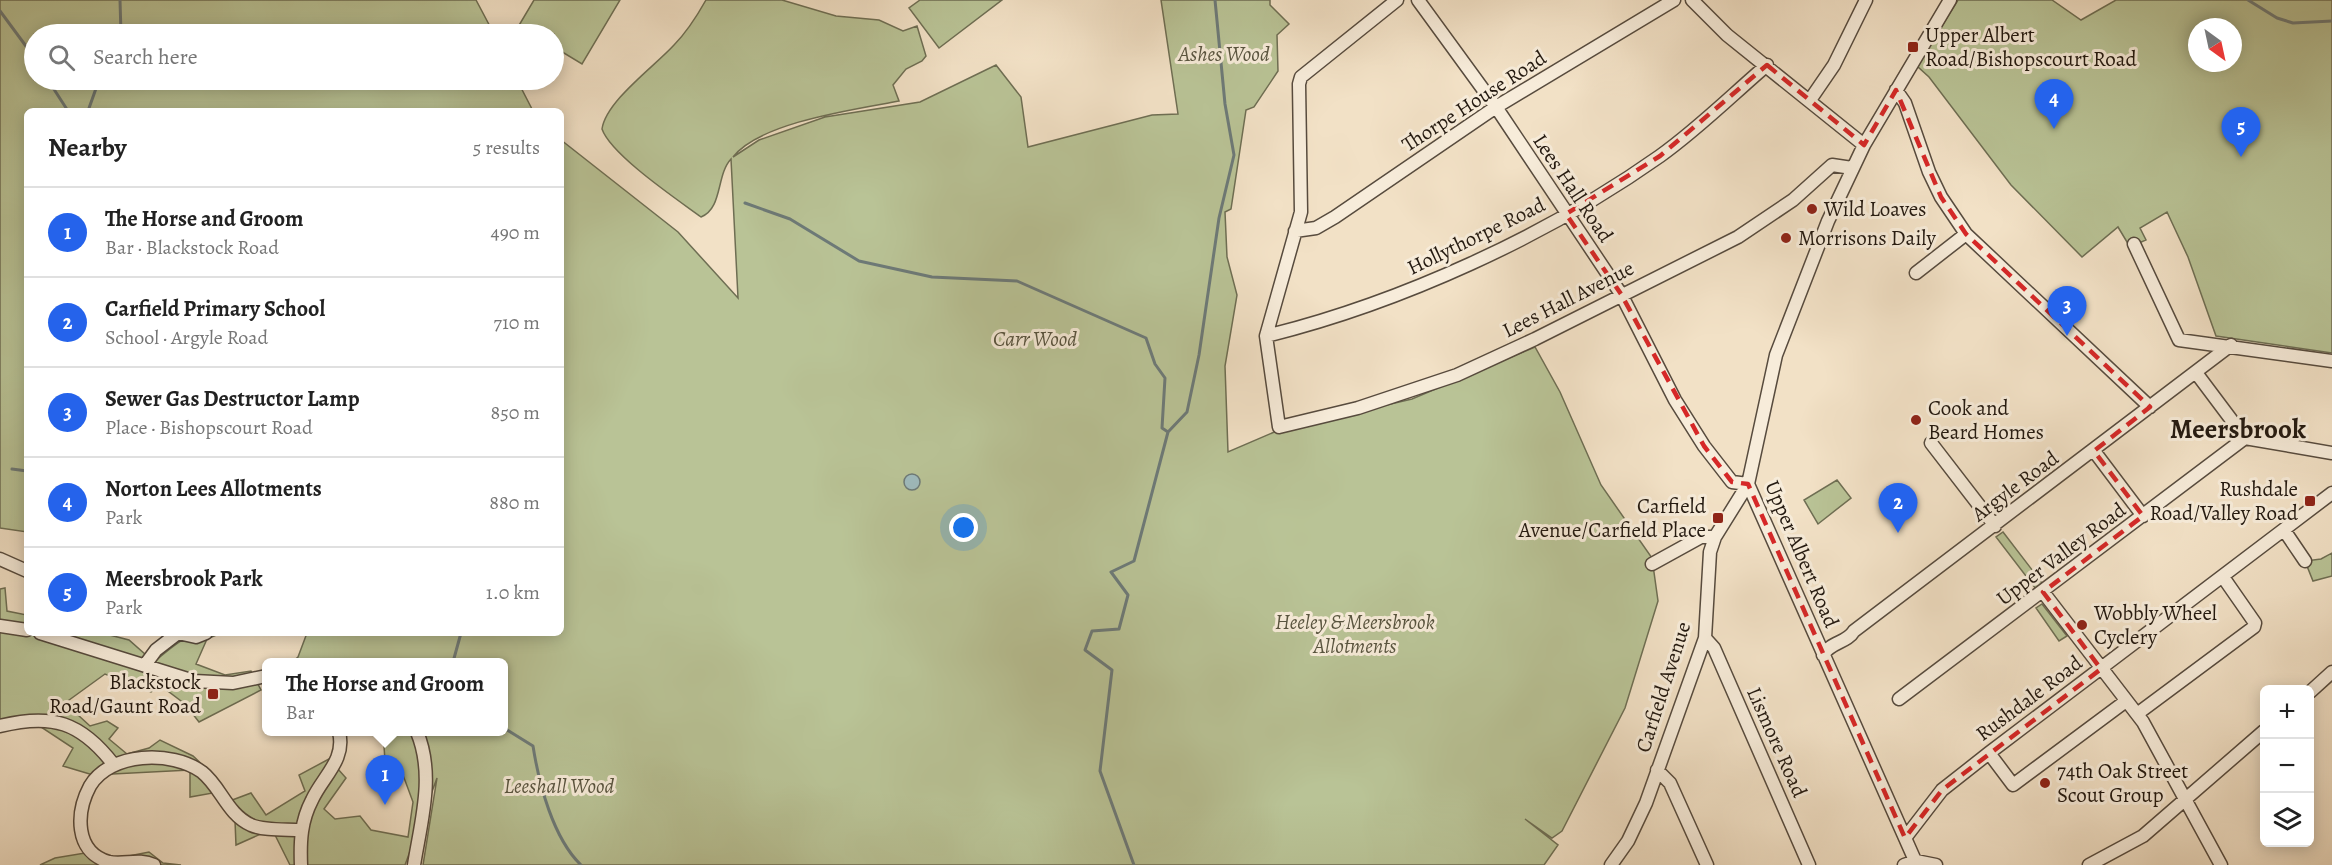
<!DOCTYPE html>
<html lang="en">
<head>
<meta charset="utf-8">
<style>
  :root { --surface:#fff; --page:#f6f6f6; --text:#222; --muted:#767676; --line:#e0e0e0; --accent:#2563eb }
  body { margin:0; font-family:Alegreya,serif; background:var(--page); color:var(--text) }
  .controls { position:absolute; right:18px; bottom:18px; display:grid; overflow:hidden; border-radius:9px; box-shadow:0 3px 15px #0003 }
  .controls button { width:54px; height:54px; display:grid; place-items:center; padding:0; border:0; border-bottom:2px solid var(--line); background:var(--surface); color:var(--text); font:30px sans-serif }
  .compass { position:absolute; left:2188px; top:18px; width:54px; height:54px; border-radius:50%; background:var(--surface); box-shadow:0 3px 15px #0003; rotate:147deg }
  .you { position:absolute; left:964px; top:528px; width:21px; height:21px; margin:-15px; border:4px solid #fff; border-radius:50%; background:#1a73e8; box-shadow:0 0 0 9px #1a73e833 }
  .badge { display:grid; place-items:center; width:39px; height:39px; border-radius:50%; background:var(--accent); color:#fff; font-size:20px; font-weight:700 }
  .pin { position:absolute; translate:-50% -50px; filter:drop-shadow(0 2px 3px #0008) }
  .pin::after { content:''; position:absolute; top:32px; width:21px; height:18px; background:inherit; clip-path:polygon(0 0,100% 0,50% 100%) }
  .popup { position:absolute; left:262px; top:658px; width:246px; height:78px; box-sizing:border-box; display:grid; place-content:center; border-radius:9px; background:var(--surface); filter:drop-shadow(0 2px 4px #0005); font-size:20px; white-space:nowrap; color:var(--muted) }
  .popup b { font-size:22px; color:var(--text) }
  .popup::after { content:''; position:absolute; left:50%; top:100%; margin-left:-12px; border:12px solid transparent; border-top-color:var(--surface) }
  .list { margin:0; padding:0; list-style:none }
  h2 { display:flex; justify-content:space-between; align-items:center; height:78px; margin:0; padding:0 24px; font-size:26px }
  h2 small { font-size:20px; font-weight:400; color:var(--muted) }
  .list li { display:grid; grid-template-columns:39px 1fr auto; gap:18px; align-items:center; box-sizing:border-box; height:90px; padding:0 24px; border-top:2px solid var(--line) }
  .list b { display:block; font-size:22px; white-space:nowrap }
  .list p { margin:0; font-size:20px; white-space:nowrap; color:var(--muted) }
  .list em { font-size:20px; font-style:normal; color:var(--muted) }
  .icon { flex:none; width:33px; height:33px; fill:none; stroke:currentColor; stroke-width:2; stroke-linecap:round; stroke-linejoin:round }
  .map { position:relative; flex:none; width:2332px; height:865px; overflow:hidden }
  .search { position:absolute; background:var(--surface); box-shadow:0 3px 15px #0003; left:24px; top:24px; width:540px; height:66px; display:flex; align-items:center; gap:15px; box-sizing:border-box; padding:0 21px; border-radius:33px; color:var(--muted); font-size:22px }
  .panel { position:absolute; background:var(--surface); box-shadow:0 3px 15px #0003; left:24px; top:108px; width:540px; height:528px; border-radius:9px }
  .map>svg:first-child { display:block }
  .green { fill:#b9c396; stroke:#6e6e53; stroke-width:1.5; fill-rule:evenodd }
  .water { fill:#9fbbbe; stroke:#6d7a78; stroke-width:1.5 }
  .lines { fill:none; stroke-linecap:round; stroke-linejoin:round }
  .stream { stroke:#6d7a78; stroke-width:3 }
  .minor-casing { stroke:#574b3e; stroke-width:15 }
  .minor { stroke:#f7ecda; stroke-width:12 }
  .marked { fill:none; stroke:#d62828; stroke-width:4.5; stroke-dasharray:12 8; stroke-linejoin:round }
  .poi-dot { fill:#8f2418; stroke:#f7ecda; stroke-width:2 }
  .labels { text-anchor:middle; stroke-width:6; stroke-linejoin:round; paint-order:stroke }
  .poi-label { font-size:21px; fill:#231910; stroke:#f7ecda; text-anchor:start }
  .park-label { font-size:21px; font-style:italic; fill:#58543f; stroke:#f7ecda }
  .street-label { font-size:21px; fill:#231910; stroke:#f7ecda }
  .district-label { font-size:27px; font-weight:bold; fill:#231910; stroke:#f7ecda }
</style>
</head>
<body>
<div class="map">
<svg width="2332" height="865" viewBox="0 0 2332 865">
  <rect width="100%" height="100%" fill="#f2e1c6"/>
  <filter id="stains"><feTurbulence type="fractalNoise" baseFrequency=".00333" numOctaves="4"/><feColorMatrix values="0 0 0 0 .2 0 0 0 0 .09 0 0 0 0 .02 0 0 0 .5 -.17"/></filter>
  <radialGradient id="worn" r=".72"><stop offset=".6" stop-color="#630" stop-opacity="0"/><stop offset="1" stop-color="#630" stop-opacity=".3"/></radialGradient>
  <path class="green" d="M0 0H476L494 34H34V80H517L533 111H27V532L0 528Z
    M534 0H620L582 64 554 47V34H532L518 27Z
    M706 0H782L836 16 879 20 903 31 917 26 926 56 922 61 906 69 893 85 899 101C857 109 760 122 733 157L759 140 825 117 920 102 996 65 1021 97 1028 147 1152 115 1178 114 1161 0H1270V5L1289 24 1277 35 1278 71 1254 107 1246 110 1231 209 1225 212 1227 257 1237 295 1225 366 1228 452 1279 430 1412 399 1535 347 1560 392 1601 485 1652 558 1658 601 1625 708 1562 831 1552 838 1525 819 1558 845 1544 865H423L437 778 405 865H290L272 829 236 845 235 821 227 802 251 793 266 815 305 791 299 775 329 759 346 778 324 809 335 819 360 816 371 830 408 837 413 802 403 775H386L383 732H504V662H292L298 657 307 633H561V140L678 232 738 298 731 159C716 175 723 208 701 217 678 200 611 155 602 129 606 101 655 66 674 45 687 32 697 16 706 0Z
    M920 0H1002L939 48 909 8Z
    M1958 0H2052L2081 20 2116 0H2332V353L2216 336 2188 257 2167 212 2140 228 2146 240 2130 247 2118 227 2082 257 2011 185 1929 77 1917 66ZM2197 27H2233V63H2197Z
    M1837 480 1851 498 1818 524 1804 500Z
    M2003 532 2046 588 2039 593 1996 537Z
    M2332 553V576L2313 581 2305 561 2321 559Z
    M5 588 7 611 27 615V633H102L129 640 154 662C180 640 185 633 221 633L207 639 196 664 225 675 251 671 261 690 199 722 185 704 161 686 151 692 105 674 65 703 90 726 107 721 118 728 109 739 127 754 149 748 160 740 193 756 209 771 213 793 190 797V770L93 775 63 766 73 748 26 717 0 722V589Z
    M2042 604 2067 636 2059 641 2036 608Z
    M149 852 163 863 181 865H40L55 858 85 853 98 862Z"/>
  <path class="water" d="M904 482a8 8 0 1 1 16 0a8 8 0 1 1-16 0Z"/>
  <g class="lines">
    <path class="stream" d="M120 0 121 34
      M2248 0 2277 18 2293 23 2332 21
      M0 11 34 57
      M48 80 68 111
      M88 111 99 80
      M745 203 790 219 859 261 932 277 1017 281 1146 338 1155 364 1165 378 1162 428 1168 432
      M12 469 27 471
      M453 662 461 633
      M504 728 533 746C539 784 553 838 581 865
      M1134 865 1100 771 1112 670 1085 650 1092 631 1119 629 1128 595 1111 572 1134 561 1168 432 1187 412 1199 355 1219 218 1234 155 1225 104 1215 0"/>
    <g class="minor-casing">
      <path id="minor" d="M1397 0 1301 77 1299 84 1301 212 1266 336 1279 427 1358 408 1457 375 1535 339 1738 237 1793 200 1832 165 1852 168
        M1418 0 1496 107 1621 294 1675 400 1704 446 1732 482 1748 484
        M1692 0 1727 35 1864 145
        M1896 90 1905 103 1929 172 1941 197 1966 234 2150 407
        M1810 100 1834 65 1866 0
        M1295 231 1316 228 1335 217 1496 107 1674 0
        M2134 244 2179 340 2332 361
        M1916 273 1966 234
        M1266 336C1400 303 1547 236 1660 156 1698 129 1732 95 1767 65
        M2197 374 2245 438
        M2245 438 2332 453
        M1931 443 1995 526
        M2094 451 2143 516
        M2284 530 2305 561
        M0 559 27 571
        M1652 564 1701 537H1715
        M2043 592 2143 722 2221 865
        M0 626 27 630
        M40 633 194 681 233 683 266 676
        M178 633 196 637 206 633
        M1705 638 1714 648 1809 865
        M1823 655C1830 642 1847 643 1854 631L2231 345
        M145 665 156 650 178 633
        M2310 692 2332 672
        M1899 699 2245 438
        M2137 714 2254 627 2255 623 2223 577
        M0 726C52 713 81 722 114 765
        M1989 753 2013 785 2126 701
        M1657 770 1670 783 1707 865
        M1905 838 1942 790 1989 753 2332 493
        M154 865C139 858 124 865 109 862 74 852 76 812 90 786 110 752 172 750 202 772 221 787 227 814 251 825 265 831 286 829 301 830
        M301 865C300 841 301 821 312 800 323 776 346 760 339 732
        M414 865C421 821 435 775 417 732
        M1611 865 1628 841 1646 803 1705 638 1710 552 1715 537 1748 484
        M1904 865 1916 861 1936 865
        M1917 865 1748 484 1776 355 1828 221 1864 145 1950 0
        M2089 865 2143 836 2264 731"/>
    </g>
    <use href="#minor" class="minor"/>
  </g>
  <path class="marked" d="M1767 65 1864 145 1896 90 1941 197 1966 234 2150 407 2094 451 2143 516 2043 592 2101 669 1942 790 1905 838 1748 484 1732 482 1704 446 1621 294 1566 214 1660 156Z"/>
  <g class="poi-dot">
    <rect x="1907" y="41" width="12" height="12" rx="3"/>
    <circle cx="1812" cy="209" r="6"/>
    <circle cx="1786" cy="238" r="6"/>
    <circle cx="1916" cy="420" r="6"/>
    <rect x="2304" y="495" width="12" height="12" rx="3"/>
    <rect x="1712" y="512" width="12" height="12" rx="3"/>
    <circle cx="2082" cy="625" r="6"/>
    <rect x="207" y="688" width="12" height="12" rx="3"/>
    <circle cx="2045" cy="783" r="6"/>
  </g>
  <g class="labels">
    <g class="poi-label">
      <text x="1925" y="42">Upper Albert<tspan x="1925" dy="24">Road/Bishopscourt Road</tspan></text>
      <text x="1824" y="216">Wild Loaves</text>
      <text x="1798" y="245">Morrisons Daily</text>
      <text x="1928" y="415">Cook and<tspan x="1928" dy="24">Beard Homes</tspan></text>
      <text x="2298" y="496" text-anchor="end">Rushdale<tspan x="2298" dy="24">Road/Valley Road</tspan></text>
      <text x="1706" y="513" text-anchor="end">Carfield<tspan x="1706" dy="24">Avenue/Carfield Place</tspan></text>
      <text x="2094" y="620">Wobbly Wheel<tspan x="2094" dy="24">Cyclery</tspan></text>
      <text x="201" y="689" text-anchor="end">Blackstock<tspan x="201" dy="24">Road/Gaunt Road</tspan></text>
      <text x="2057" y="778">74th Oak Street<tspan x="2057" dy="24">Scout Group</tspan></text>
    </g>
    <g class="park-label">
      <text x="1224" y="61">Ashes Wood</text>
      <text x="1035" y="346">Carr Wood</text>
      <text x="1355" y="629">Heeley &amp; Meersbrook<tspan x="1355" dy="24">Allotments</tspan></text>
      <text x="559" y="793">Leeshall Wood</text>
    </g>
    <g class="street-label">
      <text transform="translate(1474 101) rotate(-33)" y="7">Thorpe House Road</text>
      <text transform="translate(1573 188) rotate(56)" y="7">Lees Hall Road</text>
      <text transform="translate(1476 236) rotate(-26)" y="7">Hollythorpe Road</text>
      <text transform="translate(1568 299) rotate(-27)" y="7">Lees Hall Avenue</text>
      <text transform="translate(2015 486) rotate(-37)" y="7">Argyle Road</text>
      <text transform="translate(1802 554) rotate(67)" y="7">Upper Albert Road</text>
      <text transform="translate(2061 554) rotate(-37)" y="7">Upper Valley Road</text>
      <text transform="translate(1663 687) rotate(-72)" y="7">Carfield Avenue</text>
      <text transform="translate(2029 698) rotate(-37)" y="7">Rushdale Road</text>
      <text transform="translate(1777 742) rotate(66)" y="7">Lismore Road</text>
    </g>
    <g class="district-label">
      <text x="2238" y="438">Meersbrook</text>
    </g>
  </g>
  <rect width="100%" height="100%" filter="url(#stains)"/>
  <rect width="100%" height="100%" fill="url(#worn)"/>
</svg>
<div class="controls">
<button>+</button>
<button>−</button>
<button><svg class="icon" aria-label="layers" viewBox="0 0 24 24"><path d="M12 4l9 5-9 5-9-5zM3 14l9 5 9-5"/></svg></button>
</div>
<svg class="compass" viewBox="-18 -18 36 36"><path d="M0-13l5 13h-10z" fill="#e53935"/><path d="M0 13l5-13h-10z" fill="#767676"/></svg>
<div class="you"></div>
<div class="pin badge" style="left:385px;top:805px">1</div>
<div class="popup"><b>The Horse and Groom</b>Bar</div>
<div class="pin badge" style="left:1898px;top:533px">2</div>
<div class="pin badge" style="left:2067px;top:336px">3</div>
<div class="pin badge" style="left:2054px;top:129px">4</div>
<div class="pin badge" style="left:2241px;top:157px">5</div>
<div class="search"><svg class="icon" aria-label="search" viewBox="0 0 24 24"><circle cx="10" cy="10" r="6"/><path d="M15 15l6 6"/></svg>Search here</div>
<section class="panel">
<h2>Nearby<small>5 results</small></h2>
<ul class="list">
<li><span class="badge">1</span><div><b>The Horse and Groom</b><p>Bar · Blackstock Road</p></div><em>490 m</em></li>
<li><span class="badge">2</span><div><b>Carfield Primary School</b><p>School · Argyle Road</p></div><em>710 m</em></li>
<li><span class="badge">3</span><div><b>Sewer Gas Destructor Lamp</b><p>Place · Bishopscourt Road</p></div><em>850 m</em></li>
<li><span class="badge">4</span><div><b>Norton Lees Allotments</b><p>Park</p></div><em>880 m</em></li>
<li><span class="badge">5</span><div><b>Meersbrook Park</b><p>Park</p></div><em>1.0 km</em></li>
</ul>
</section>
</div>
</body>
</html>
